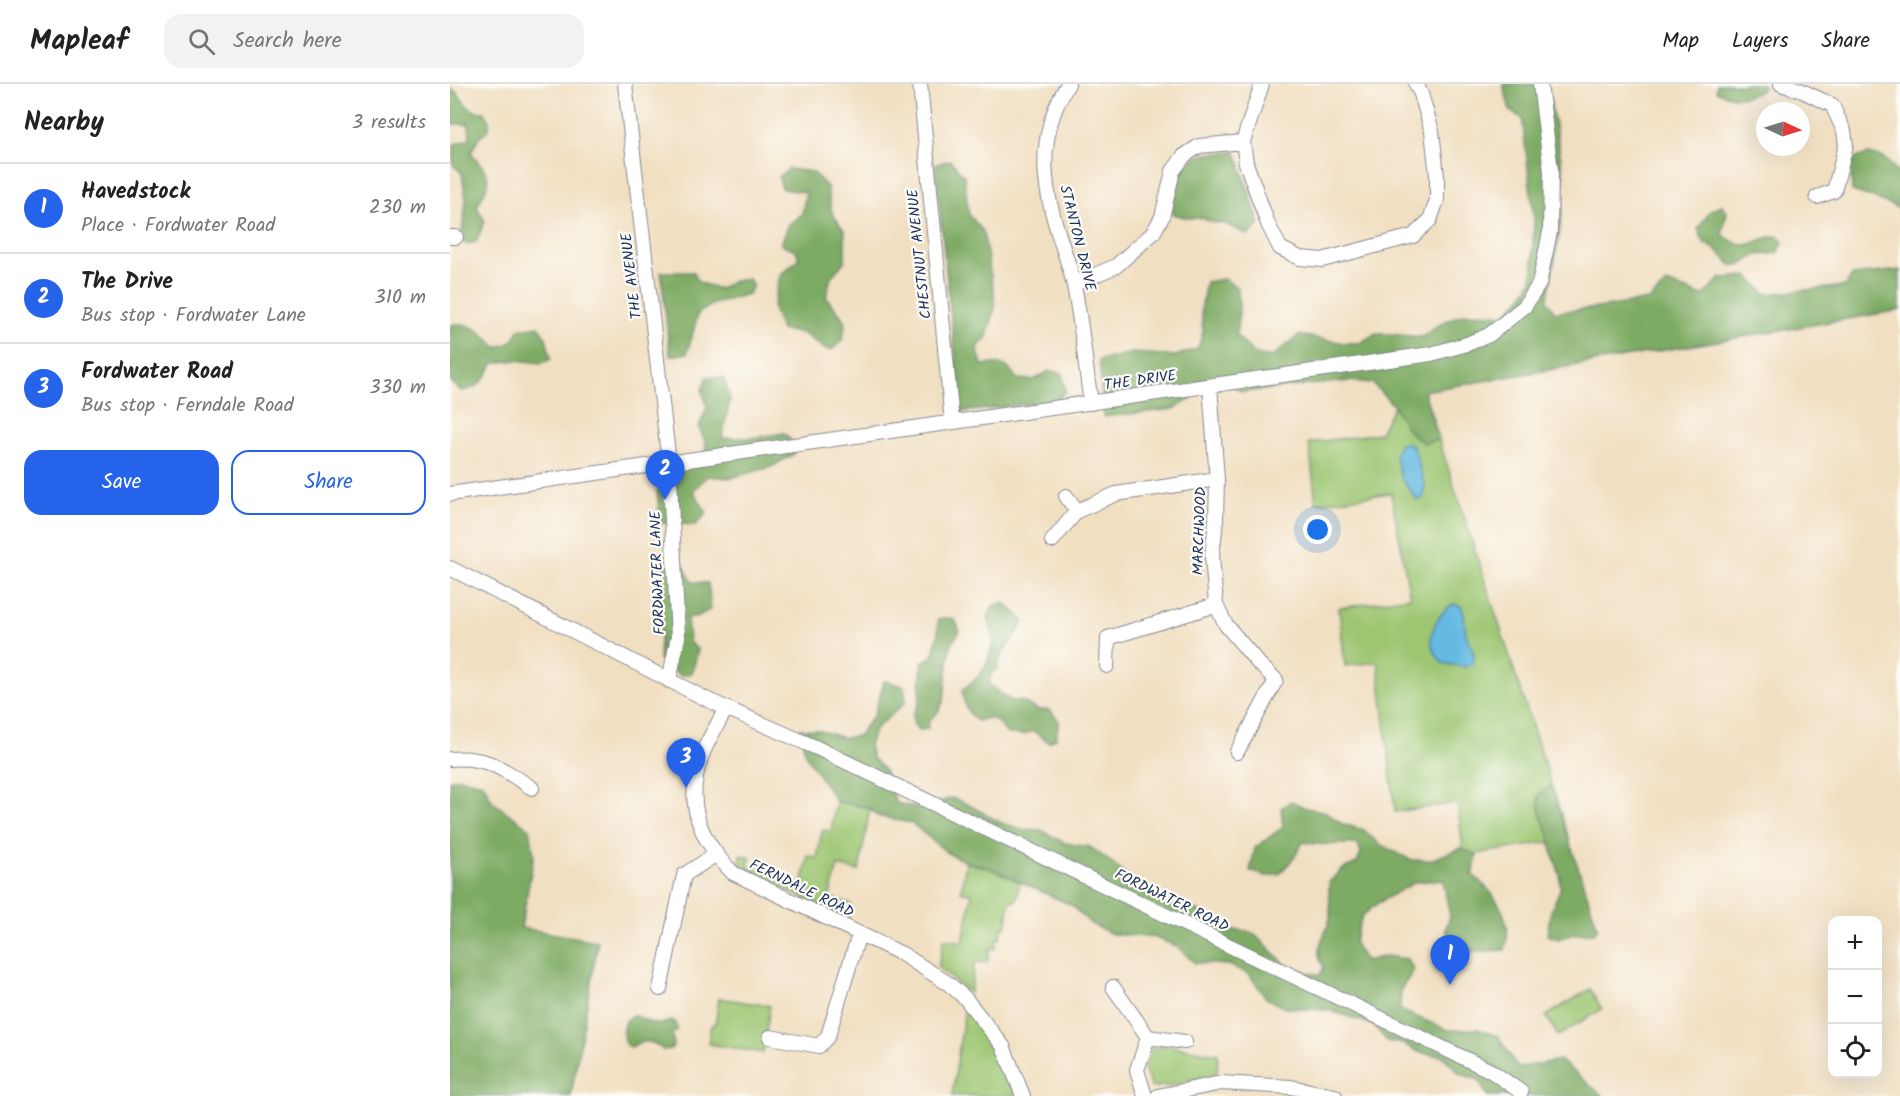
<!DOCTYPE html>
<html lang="en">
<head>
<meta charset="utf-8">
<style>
  :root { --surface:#fff; --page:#f2f2f2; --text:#222; --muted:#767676; --line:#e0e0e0; --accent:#2563eb }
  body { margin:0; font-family:Kalam,sans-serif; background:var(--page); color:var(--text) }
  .controls { position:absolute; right:18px; bottom:18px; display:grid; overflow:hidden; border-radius:12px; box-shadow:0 6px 24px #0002 }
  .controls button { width:54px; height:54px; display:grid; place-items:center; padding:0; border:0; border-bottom:2px solid var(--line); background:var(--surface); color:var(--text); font:30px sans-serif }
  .compass { position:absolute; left:1306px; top:18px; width:54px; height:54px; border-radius:50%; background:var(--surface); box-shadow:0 6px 24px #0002; rotate:94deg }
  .you { position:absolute; left:868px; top:446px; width:21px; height:21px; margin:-15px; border:4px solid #fff; border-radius:50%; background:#1a73e8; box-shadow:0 0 0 9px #1a73e833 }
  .badge { display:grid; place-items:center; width:39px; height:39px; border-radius:50%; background:var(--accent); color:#fff; font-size:20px; font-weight:700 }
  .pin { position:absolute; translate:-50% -50px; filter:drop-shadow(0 2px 3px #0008) }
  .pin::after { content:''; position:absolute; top:32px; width:21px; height:18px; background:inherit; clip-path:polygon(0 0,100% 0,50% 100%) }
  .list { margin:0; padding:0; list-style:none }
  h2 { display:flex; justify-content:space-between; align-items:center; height:78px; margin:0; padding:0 24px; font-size:26px }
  h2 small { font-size:20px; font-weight:400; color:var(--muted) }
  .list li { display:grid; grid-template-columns:39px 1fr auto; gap:18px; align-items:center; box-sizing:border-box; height:90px; padding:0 24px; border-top:2px solid var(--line) }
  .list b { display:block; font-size:22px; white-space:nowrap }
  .list p { margin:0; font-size:20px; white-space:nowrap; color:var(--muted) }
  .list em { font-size:20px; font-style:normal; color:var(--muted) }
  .actions { display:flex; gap:12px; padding:18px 24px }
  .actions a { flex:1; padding:14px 0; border:2px solid var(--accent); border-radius:18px; text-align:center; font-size:21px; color:var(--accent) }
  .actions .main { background:var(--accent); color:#fff }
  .icon { flex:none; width:33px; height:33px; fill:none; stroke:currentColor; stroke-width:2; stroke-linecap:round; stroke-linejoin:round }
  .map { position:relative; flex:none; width:1450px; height:1012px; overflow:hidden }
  header { display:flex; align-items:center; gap:36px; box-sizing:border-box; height:84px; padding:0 30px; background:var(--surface); border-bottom:2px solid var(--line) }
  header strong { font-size:28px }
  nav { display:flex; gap:33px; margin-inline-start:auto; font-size:21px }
  .search { width:420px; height:54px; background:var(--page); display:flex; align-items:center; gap:15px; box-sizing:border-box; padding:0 21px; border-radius:18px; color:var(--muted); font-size:22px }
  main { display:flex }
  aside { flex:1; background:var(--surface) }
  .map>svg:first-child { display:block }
  .green { fill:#9dc672; stroke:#5c7a68; stroke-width:1.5 }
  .forest { fill:#7eab64; stroke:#4c6d61; stroke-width:1.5 }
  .water { fill:#65bae2; stroke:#4074a0; stroke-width:1.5 }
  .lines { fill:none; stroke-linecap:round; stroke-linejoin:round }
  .street-casing { stroke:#868790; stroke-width:16 }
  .street { stroke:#fff; stroke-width:14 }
  .labels { text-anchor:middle; stroke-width:4.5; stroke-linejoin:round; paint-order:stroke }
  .street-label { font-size:15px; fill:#1b2f5e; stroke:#fdfcf7 }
</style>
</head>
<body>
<header>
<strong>Mapleaf</strong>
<div class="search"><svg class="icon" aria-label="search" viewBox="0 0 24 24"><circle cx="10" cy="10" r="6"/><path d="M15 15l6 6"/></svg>Search here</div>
<nav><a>Map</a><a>Layers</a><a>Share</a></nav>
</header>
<main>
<aside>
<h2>Nearby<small>3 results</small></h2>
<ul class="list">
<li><span class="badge">1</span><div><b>Havedstock</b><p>Place · Fordwater Road</p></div><em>230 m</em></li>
<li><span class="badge">2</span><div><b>The Drive</b><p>Bus stop · Fordwater Lane</p></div><em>310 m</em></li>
<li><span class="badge">3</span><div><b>Fordwater Road</b><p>Bus stop · Ferndale Road</p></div><em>330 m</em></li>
</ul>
<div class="actions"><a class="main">Save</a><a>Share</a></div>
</aside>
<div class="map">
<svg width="1450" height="1012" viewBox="0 0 1450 1012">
  <rect width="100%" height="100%" fill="#fdfcf7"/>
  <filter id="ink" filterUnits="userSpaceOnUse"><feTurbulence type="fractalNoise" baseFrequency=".0167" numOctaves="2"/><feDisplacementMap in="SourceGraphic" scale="12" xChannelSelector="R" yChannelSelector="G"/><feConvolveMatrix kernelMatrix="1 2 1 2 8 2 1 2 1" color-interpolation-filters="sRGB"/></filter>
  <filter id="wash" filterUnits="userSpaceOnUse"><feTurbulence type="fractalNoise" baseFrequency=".008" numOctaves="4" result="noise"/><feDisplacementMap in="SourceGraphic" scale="24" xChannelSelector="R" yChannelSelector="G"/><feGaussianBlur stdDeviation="1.35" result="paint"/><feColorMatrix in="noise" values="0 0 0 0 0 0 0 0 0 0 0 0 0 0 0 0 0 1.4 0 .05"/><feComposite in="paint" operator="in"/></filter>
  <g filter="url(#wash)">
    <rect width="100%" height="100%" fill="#f1dfc1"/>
    <path class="green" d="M973 307 1119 755 1014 772 1007 719 945 728 928 578 895 582 889 524 960 513 941 409 866 419 859 359 930 349 944 322Z
      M386 717 420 724 409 787 388 782 379 814 401 820 398 835 289 784 291 771 300 773 298 784 323 788V795L352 801 358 772 367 774 372 746 381 747Z
      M516 778 542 785 570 798 566 817H560L556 843H552L550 855 547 854 545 865 540 864 537 879 525 878 520 909 488 883 494 855 513 858 522 810 511 807Z
      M1140 905 1152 925 1108 952 1096 932Z
      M269 914 320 922 313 969 258 960 261 941H265Z
      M515 924 547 969 566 1012H502Z
      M715 961 768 970 767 989 721 1002 701 1003 694 984 701 965Z"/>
    <path class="forest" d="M1053 0H1092L1098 5C1103 35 1112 66 1113 97 1114 137 1105 177 1097 216L1105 228 1147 224 1199 216 1217 199 1253 212 1271 194 1298 192 1316 210 1396 202 1402 191 1450 186V226L974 307 989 356 974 359 959 348 944 322 922 299 899 297 792 308 768 294 750 297 741 315 724 325 654 333 649 276 683 269 726 272 748 264 753 248 751 225 756 198 774 195 788 204 789 228 786 251 803 269 822 273 849 251 894 259H910L926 249 972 253C1005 229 1013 226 1054 231L1071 214 1082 197 1084 135 1072 34 1060 27Z
      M1267 0H1314L1312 6C1294 15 1285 16 1266 7Z
      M0 5 7 8C15 21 19 27 34 28L39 37V45L29 54 21 68C42 96 43 92 27 123L35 137 26 158 16 160 11 156 16 117 12 89 3 81 4 60 20 55 19 40H0Z
      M786 68 810 141 798 151 776 140 761 138 752 134H738L722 130C726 108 726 77 753 71 763 68 775 69 786 68Z
      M1419 70 1434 74 1445 85 1450 88V125L1427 115 1402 107 1401 85 1405 74Z
      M500 76 514 92 519 131 533 147 544 210 545 224 537 253 527 264 532 281C551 279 556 278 567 295L584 296 599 287 612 289 615 307 607 317 511 328 485 81Z
      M339 85 363 88 377 103 382 129 395 148V177L381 193 376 213 396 238 392 256 382 266 375 265 352 249 331 246 323 224 330 191 349 175 346 166 331 160 339 140 352 130 356 108 332 105 329 93Z
      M1272 121 1277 128 1272 150C1301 173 1301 153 1328 152L1333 158 1328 169 1306 171 1292 181H1281L1267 166 1254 159 1248 145 1260 127Z
      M211 188H244L248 198 269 205 286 196 299 195 303 202 298 210 263 220 248 230 237 269 220 272Z
      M4 240C23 239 33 249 46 263 60 261 64 258 69 245L89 242 96 254 101 275 92 279 66 276 44 279C34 295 31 304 11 307L0 297V242Z
      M257 293 274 294 280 316 272 354H301L334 349 342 357 344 370 321 383 280 394 257 392 243 407 257 429 246 441 210 439 207 407 230 388 254 381 256 360 249 343 257 323 252 306Z
      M232 478 242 498 258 499 261 525 248 532 237 534 239 558 248 566 242 589 231 592 209 575 213 480Z
      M553 518 574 536C568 554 550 564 548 584L541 590 539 600 561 617H571L588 626H600L609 637 606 654 599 658 583 647 574 651 557 650C547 637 544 630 527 637 516 628 514 619 512 606L527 594 535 584 542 563 544 556 538 533 543 522Z
      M496 534 503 535 508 541 509 548 500 563 494 616 488 628 479 637 478 645 469 646 464 641 463 630 469 620 472 578 482 573 488 551V536Z
      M434 597 454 602 456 618 425 645 419 661 422 674 434 686 446 719 469 724 502 714 519 721 551 739 573 745 591 746 615 759 640 763 665 781 679 795 687 805 703 812 718 823 734 822 742 824 757 831 773 845 797 847 805 850 840 885 870 891 874 883C860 864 879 850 880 832 881 821 878 809 879 798L893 785 907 779 911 768 907 760C888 759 871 763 853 758L844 774 829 790 816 792 800 787 805 764 833 743 831 724 841 717 856 724 876 728 892 740 914 746 929 760 961 776H980L1011 764 1027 771 1023 791C1039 804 1053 822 1057 842 1059 849 1056 858 1055 866L1021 868 1002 860 995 846 1000 833 993 796 965 798 928 819 912 832 904 859 916 877 936 872 957 875 964 886 951 905 950 926 998 946 1028 945 1048 952 1068 984 1110 976 1153 1012H1037L1029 996 1009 989 993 972 971 969 953 960 937 957 923 941 879 926 836 924 816 914 799 890 779 881 745 879 726 862 703 853 662 850 641 840 621 821 542 785 516 778 498 769 461 739 427 732 420 724 386 717 355 670 350 645 369 646 394 654 408 652 424 631Z
      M9 694 33 699 43 718 80 745 84 771 71 844 148 857 121 1012H0V696Z
      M1101 701 1148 844 1144 849 1124 850 1108 855 1097 851 1101 826 1110 806V791L1101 764 1100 753 1090 729 1088 711Z
      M184 931C196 937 207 944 220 937L225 938 227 946 222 950 224 961 221 965 213 966C202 956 194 955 181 963L176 961C171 949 171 936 184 931Z"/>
    <path class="water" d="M958 359 963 362 975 402 972 415 967 416 951 394 945 371 949 360Z
      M1004 520 1011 522C1016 532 1014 541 1016 551 1019 562 1027 567 1023 579L1017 583 992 579C988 573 984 568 982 562 978 547 991 526 1004 520Z"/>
  </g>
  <g filter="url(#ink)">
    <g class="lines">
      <g class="street-casing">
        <path id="street" d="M175 0 219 379 228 553 219 597
          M470 0 502 338
          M618 0C592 41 590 85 603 131 609 155 619 178 624 202 632 240 635 280 641 319
          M1331 0 1350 6 1382 21 1394 47 1396 61 1384 107 1367 113
          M793 58 812 0
          M0 153H6
          M624 200 666 182 703 149 712 133 723 87 734 72 749 62 793 58 796 79 818 140 830 164 850 174 872 176 963 152 980 136 987 116V92L982 47 971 10 966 0
          M760 302 767 395 766 437 762 472 766 521 776 541 809 580 826 596 787 668
          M0 410 981 270 1017 260 1039 251 1075 222 1089 200 1100 148 1101 87 1090 0
          M616 412 627 427
          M602 457 627 427 666 410 767 395
          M0 484 260 617 367 664 1041 987 1071 1008
          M657 582 658 554 766 521
          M276 625C268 640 258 655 252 671 234 719 249 755 283 789L452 870 499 900 515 914 553 962 573 1012
          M0 675C37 672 53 685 82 704
          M663 903 698 953
          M210 905 234 791 265 771
          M320 953 369 962 378 952 409 850
          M695 1012 687 986 698 953 735 958
          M708 1012 771 999 841 1003 885 1012"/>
      </g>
      <use href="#street" class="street"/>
    </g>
  </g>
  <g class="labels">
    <g class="street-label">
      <text transform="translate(628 154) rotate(76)" y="5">STANTON DRIVE</text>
      <text transform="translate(469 170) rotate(-96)" y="5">CHESTNUT AVENUE</text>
      <text transform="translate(181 192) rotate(-97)" y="5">THE AVENUE</text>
      <text transform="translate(690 296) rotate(-8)" y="5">THE DRIVE</text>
      <text transform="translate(749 447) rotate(-88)" y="5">MARCHWOOD</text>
      <text transform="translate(207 489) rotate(-92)" y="5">FORDWATER LANE</text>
      <text transform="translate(352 804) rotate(26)" y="5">FERNDALE ROAD</text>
      <text transform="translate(722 816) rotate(26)" y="5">FORDWATER ROAD</text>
    </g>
  </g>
</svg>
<div class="controls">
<button>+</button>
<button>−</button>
<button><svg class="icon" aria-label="locate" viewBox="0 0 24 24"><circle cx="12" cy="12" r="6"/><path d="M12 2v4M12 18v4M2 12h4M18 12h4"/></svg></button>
</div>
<svg class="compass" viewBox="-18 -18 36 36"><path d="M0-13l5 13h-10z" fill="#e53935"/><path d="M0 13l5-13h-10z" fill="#767676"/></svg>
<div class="you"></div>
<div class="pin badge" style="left:1000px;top:901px">1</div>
<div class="pin badge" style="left:215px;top:416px">2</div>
<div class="pin badge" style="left:236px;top:704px">3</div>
</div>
</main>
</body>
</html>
